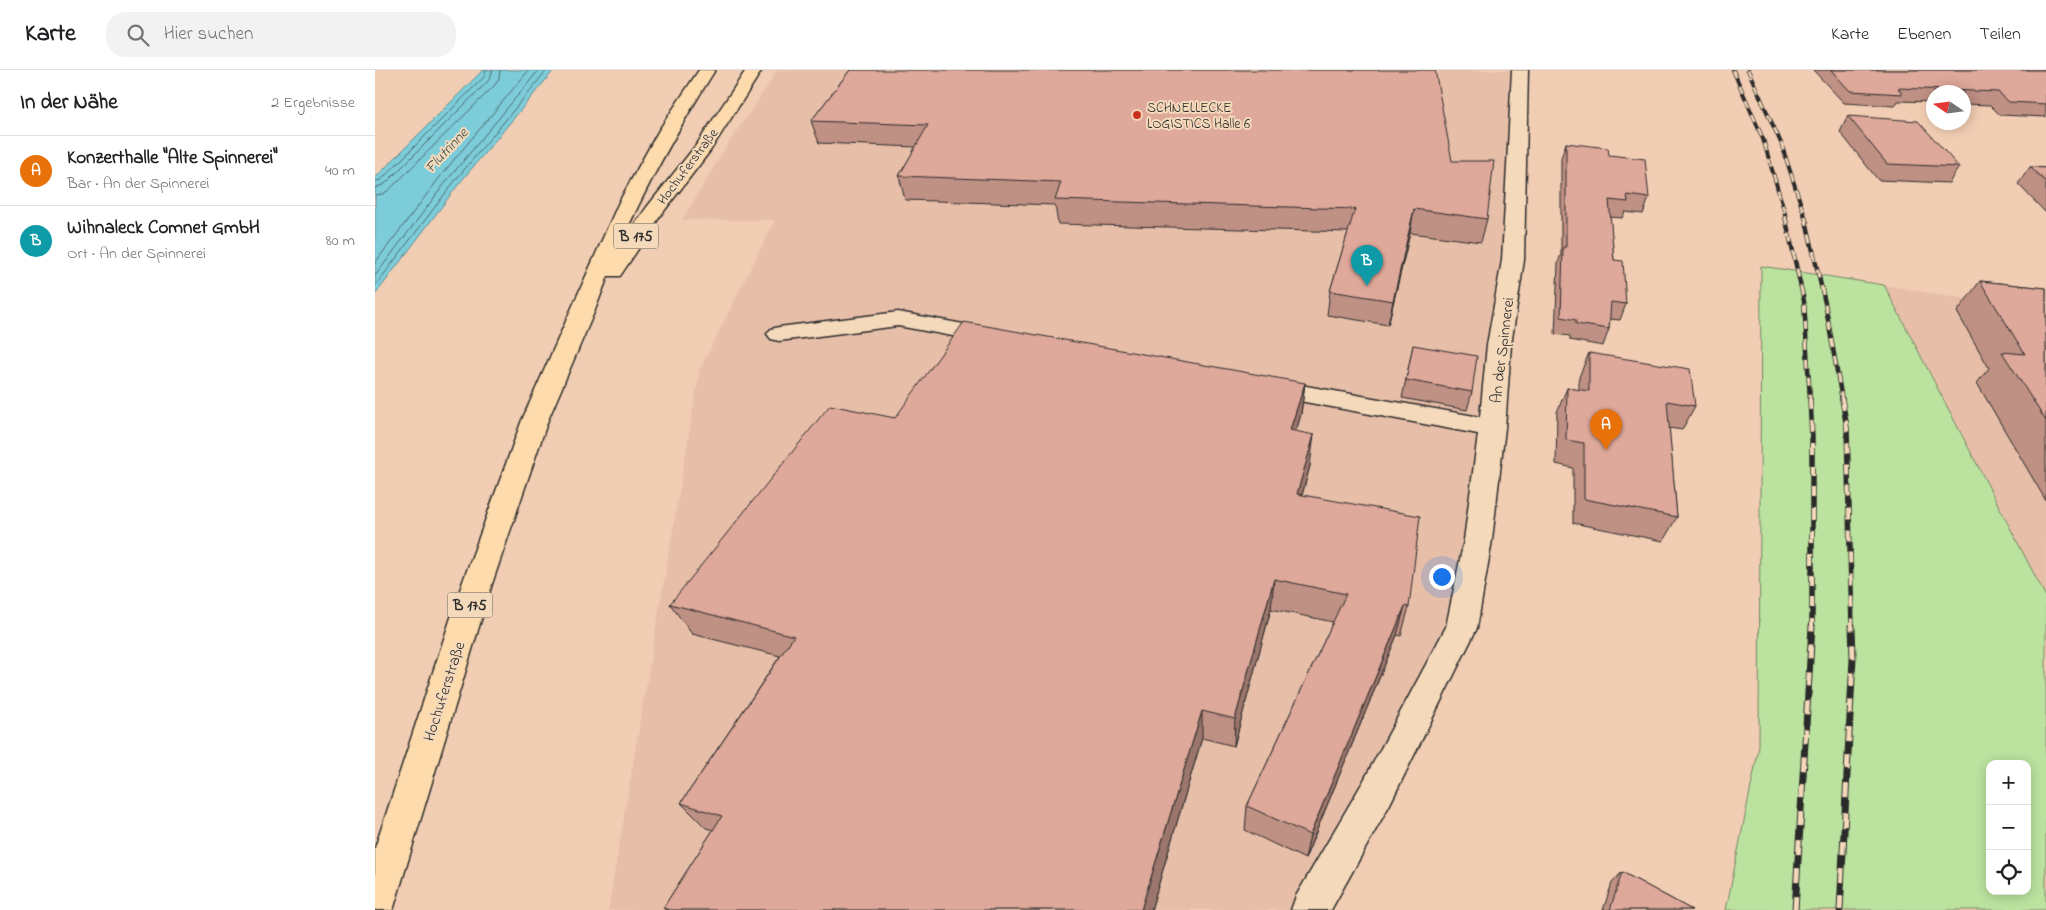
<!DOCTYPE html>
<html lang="de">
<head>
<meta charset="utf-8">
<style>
  :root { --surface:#fff; --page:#f2f2f2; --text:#202124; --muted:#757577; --line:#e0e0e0; --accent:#b45309 }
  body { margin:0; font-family:"Indie Flower",sans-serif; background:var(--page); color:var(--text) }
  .controls { position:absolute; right:15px; bottom:15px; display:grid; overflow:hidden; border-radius:10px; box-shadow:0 2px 12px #0003 }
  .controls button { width:45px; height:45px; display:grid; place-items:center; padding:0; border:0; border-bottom:1px solid var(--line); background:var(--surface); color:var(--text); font:25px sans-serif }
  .compass { position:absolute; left:1551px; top:15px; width:45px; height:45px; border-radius:50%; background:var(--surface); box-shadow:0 2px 12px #0003; rotate:283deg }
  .you { position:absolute; left:1066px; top:506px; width:18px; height:18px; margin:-12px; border:4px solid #fff; border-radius:50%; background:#1a73e8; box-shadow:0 0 0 8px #1a73e833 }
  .badge { display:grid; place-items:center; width:32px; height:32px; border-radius:50%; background:var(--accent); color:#fff; font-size:16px; font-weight:700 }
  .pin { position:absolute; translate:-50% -41px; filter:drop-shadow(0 1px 2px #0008) }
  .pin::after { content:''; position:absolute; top:26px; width:18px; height:15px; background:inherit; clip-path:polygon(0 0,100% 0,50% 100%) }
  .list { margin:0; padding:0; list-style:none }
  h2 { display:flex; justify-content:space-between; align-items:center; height:65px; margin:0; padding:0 20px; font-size:21px }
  h2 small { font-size:16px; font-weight:400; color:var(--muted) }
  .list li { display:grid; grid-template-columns:32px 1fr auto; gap:15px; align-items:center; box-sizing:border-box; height:70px; padding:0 20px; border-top:1px solid var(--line) }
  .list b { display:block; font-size:19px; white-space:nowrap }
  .list p { margin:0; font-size:16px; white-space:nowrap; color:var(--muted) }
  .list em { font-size:16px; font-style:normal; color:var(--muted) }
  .icon { flex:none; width:28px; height:28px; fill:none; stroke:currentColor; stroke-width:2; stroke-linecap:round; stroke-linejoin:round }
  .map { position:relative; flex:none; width:1671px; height:840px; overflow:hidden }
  header { display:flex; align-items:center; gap:30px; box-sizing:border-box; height:70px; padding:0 25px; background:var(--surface); border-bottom:1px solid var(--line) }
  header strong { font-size:24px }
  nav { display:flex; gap:28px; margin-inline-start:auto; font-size:18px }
  .search { width:350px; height:45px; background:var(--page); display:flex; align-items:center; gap:12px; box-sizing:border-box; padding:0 18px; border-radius:20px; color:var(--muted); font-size:19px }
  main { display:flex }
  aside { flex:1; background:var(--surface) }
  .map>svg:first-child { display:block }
  .built { fill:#e7bfa9 }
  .green { fill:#bbe29e; stroke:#738664; fill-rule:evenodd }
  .water { fill:#7dccda; stroke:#5c8c94 }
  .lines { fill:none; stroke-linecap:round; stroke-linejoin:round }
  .shore { stroke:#4c6b71; stroke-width:1 }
  .minor-casing { stroke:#2b2b2b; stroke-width:3 }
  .major-casing { stroke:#2b2b2b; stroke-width:3 }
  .minor { fill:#f4d9bb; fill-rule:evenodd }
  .major { fill:#fedbac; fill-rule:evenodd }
  .rail-far3-casing { stroke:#2b2b2b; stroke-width:4 }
  .rail-far2-casing { stroke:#2b2b2b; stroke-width:4.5 }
  .rail-far1-casing { stroke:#2b2b2b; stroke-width:5.5 }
  .rail-casing { stroke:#2b2b2b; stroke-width:7 }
  .rail-far3 { stroke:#f4d9bb; stroke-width:2.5; stroke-dasharray:8; stroke-linecap:butt }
  .rail-far2 { stroke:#f4d9bb; stroke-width:3; stroke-dasharray:9; stroke-linecap:butt }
  .rail-far1 { stroke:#f4d9bb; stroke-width:4; stroke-dasharray:11; stroke-linecap:butt }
  .rail { stroke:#f4d9bb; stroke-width:5; stroke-dasharray:14; stroke-linecap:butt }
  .wall { fill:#bf9084; stroke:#2b2b2b }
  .shaded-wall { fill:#9b766c; stroke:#2b2b2b }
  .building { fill:#dea89a; stroke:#2b2b2b }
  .poi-dot { fill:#c8321e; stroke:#f4d9bb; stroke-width:2 }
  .labels { text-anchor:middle; stroke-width:4; stroke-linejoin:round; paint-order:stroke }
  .far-poi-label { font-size:14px; fill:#2b2b2b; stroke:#f4d9bb; text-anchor:start }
  .far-street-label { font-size:14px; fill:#2b2b2b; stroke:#f4d9bb }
  .far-water-label { font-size:15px; font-style:italic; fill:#3b4b4e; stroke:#f4d9bb }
  .shield { fill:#f4d9bb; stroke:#675f56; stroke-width:1 }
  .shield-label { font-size:15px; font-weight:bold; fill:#2b2b2b }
  .street-label { font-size:16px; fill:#2b2b2b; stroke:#f4d9bb }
</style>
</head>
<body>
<header>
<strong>Karte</strong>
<div class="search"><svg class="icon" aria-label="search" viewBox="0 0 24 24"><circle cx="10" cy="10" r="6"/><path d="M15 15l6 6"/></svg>Hier suchen</div>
<nav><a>Karte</a><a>Ebenen</a><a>Teilen</a></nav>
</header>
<main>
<aside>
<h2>In der Nähe<small>2 Ergebnisse</small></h2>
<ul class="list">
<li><span class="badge" style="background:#e8710a">A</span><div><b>Konzerthalle &quot;Alte Spinnerei&quot;</b><p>Bar · An der Spinnerei</p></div><em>40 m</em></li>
<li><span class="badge" style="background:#0f9aa8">B</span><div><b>Wihnaleck Comnet GmbH</b><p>Ort · An der Spinnerei</p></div><em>80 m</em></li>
</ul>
</aside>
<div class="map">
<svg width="1671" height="840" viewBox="0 0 1671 840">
  <rect width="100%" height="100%" fill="#f1cdb3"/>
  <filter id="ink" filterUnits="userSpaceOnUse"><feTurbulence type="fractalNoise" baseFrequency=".02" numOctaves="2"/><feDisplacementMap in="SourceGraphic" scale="10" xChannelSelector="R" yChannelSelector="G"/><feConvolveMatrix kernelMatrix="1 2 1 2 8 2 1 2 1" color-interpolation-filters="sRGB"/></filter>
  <g filter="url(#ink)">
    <path class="built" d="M401 0H1145L1124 275 1086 558 935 840H233L325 299 400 150H307L351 77 396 11Z
      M1509 215 1671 242V527Z"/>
    <path class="green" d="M1386 196 1509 215 1671 527V840H1351L1384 677ZM1615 694H1652V821H1615Z"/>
    <path class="water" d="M108 0H179L83 115 0 225V108Z"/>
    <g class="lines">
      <path class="shore" d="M0 111 6 110 110 6 111 0
        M0 118 10 114 114 10 118 0
        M0 125 8 124 15 119 120 15 124 8 125 0
        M0 193 68 103 154 0
        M0 206 74 108 164 0
        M0 216 79 112 172 0"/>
      <g class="minor-casing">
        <path id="minor" d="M1137 0H1153L1149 190 1136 275 1130 358 1117 470 1102 558 1015 734 956 840H916L921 826 989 710 1071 557 1089 470 1103 364 892 325 883 323 880 317 883 311 892 309 1105 347 1112 275 1127 190Z
          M523 242 621 260 629 262 633 267 629 272 621 274 523 256 404 271 396 269 392 264 396 259 404 257Z"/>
      </g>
      <g class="major-casing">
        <path id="major" d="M324 0H340C304 57 272 114 245 175L272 137 322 74 371 0H387L335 81 286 145 245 206H233L220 240 173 350 117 514 19 837 18 840H0V778L87 514 147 350 244 132 284 60Z"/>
      </g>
      <use href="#minor" class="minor"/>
      <use href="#major" class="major"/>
      <g class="rail-far3-casing">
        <path id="rail-far3" d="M1358 0 1388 69 1411 147
          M1373 0 1406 73 1430 147"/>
      </g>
      <g class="rail-far2-casing">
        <path id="rail-far2" d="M1410 146 1429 231 1435 330
          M1430 146 1450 233 1467 330"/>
      </g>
      <g class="rail-far1-casing">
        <path id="rail-far1" d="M1435 329 1437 367V558
          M1467 329 1472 358 1477 558"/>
      </g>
      <g class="rail-casing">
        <path id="rail" d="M1420 840 1437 556
          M1465 840 1478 588 1477 556"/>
      </g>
      <use href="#rail-far3" class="rail-far3"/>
      <use href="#rail-far2" class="rail-far2"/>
      <use href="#rail-far1" class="rail-far1"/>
      <use href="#rail" class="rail"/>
    </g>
    <path class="wall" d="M475 0 1077 91 1112 149 1106 172 1035 163 1013 255 952 245 955 221 973 162 683 154 680 135 530 130 524 106 541 77 444 73 436 51Z
      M1438 0H1671V47L1625 45 1615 35 1588 34V22H1558V32L1523 31 1520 36 1469 33Z
      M1473 46 1584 97 1574 113 1503 110 1465 62Z
      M1191 73 1234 85 1274 128 1268 144 1250 142 1247 148 1235 147 1239 190 1251 234 1245 250 1235 249 1234 259 1228 276 1195 270V266L1180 264 1183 193 1186 184V88Z
      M1655 97 1671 98V143L1643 114Z
      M1605 211 1671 218V431L1602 313 1614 298 1582 242Z
      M1038 275 1097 322 1092 340 1027 328Z
      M1214 283 1320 336 1307 360 1294 358 1302 447 1288 471 1198 453V398L1181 394 1182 342 1192 318 1204 320V307Z
      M930 313 926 344 921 361 935 396 927 425 1034 537 1026 566 1022 565 930 789 870 760 872 736 958 552 896 539 859 676 827 668 776 840H291L288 838 338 760 331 758 306 733 405 586 317 564 295 534Z
      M1247 802 1317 840H1228L1237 813Z"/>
    <path class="shaded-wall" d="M1039 139 1035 163 1013 255 1018 231Z
      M930 313 926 344 913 391 915 360Z
      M939 365 935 396 919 454 922 424Z
      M899 509 896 539 859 676 860 649Z
      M1030 536 1022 565 930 789 935 765Z
      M827 641V668L776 840H766Z"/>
    <path class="building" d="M475 0H1060L1077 91H1119L1112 149 1039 139 1018 231 955 221 980 139 680 130 686 112 524 106 553 55 436 51Z
      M1456 0H1671V34L1634 32 1623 22 1523 18 1527 24 1475 21Z
      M1473 46 1543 51 1584 97 1512 94Z
      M1191 73 1233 78 1234 85 1270 89 1274 128 1252 125 1253 132 1234 130 1239 190 1248 191 1251 234 1236 232 1234 259 1201 254V250L1186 247 1188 177H1191Z
      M1655 97 1671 98V112Z
      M1605 211 1671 218V351L1627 282 1650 284Z
      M589 252 930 313 915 360 939 365 922 424 1045 446 1034 537 1030 536 935 765 872 736 971 524 899 509 860 649 827 641 766 840H295L288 838 347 746 306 733 419 566 295 534 455 335 520 348Z
      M1038 275 1102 286 1097 322 1031 310Z
      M1214 283 1315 299 1320 336 1292 331 1302 447 1209 429V373L1191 370 1192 318 1214 321Z
      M1247 802 1317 840H1235Z"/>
  </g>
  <circle class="poi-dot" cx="762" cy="45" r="5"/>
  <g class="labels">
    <g class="far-poi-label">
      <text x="772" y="42">SCHNELLECKE<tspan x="772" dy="16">LOGISTICS Halle 6</tspan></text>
    </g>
    <g class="far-street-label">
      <text transform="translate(312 96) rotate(-53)" y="5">Hochuferstraße</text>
    </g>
    <g class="far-water-label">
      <text transform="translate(71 80) rotate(-47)" y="5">Flutrinne</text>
    </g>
    <g class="shield">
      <rect x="238.5" y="153.5" width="45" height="25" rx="4"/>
      <rect x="72.5" y="522.5" width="45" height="25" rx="4"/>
    </g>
    <g class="shield-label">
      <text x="261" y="171">B 175</text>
      <text x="95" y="540">B 175</text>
    </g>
    <g class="street-label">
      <text transform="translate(1126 280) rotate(-83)" y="6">An der Spinnerei</text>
      <text transform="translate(68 621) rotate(-72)" y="6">Hochuferstraße</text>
    </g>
  </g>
</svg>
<div class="controls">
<button>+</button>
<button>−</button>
<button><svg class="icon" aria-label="locate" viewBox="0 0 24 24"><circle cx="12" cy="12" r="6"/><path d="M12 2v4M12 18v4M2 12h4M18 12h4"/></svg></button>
</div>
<svg class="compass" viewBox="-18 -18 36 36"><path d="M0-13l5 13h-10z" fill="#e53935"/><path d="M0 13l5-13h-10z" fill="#757577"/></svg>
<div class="you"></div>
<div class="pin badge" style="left:1231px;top:380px;background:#e8710a">A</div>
<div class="pin badge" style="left:992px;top:216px;background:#0f9aa8">B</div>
</div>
</main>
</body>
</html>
